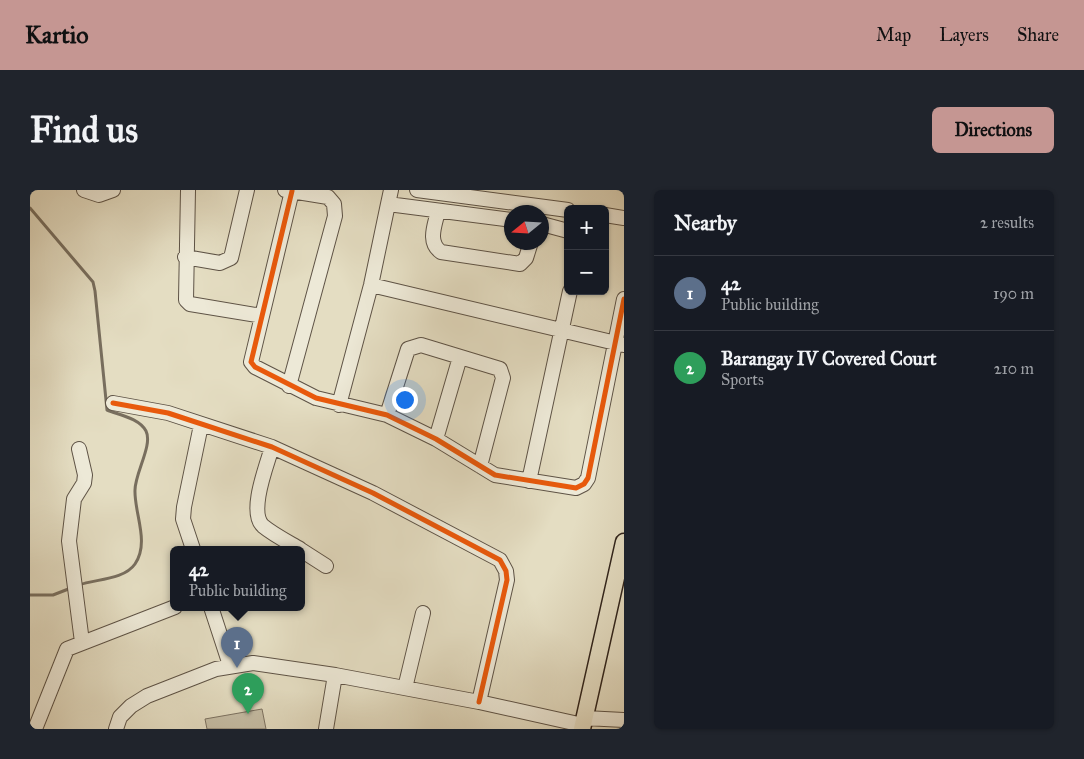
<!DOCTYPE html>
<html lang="en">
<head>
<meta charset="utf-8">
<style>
  :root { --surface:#171b24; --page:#20242c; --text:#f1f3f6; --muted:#9ea1a6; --line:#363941; --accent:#c59692 }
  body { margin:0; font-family:"IM FELL Great Primer",serif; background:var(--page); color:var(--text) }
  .controls { position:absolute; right:15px; top:15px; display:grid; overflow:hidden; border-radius:8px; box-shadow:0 1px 4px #0004 }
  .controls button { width:45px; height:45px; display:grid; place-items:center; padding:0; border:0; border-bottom:1px solid var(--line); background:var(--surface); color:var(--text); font:25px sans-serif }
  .compass { position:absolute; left:474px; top:15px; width:45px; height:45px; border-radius:50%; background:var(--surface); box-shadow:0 1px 4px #0004; rotate:252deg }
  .you { position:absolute; left:374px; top:209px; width:18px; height:18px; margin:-12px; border:4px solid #fff; border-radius:50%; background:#1a73e8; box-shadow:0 0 0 8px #1a73e833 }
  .badge { display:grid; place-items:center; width:32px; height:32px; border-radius:50%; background:var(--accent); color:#fff; font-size:16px; font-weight:700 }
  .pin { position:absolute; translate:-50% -41px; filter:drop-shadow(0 1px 2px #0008) }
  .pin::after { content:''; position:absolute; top:26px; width:18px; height:15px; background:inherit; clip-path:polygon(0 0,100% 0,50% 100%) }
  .popup { position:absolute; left:140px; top:356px; width:135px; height:65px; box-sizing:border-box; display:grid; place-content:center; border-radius:8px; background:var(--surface); filter:drop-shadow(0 1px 4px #0005); font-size:16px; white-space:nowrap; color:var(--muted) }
  .popup b { font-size:19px; color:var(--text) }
  .popup::after { content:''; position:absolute; left:50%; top:100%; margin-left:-10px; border:10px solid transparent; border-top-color:var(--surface) }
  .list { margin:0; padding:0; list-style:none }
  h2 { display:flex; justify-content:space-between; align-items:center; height:65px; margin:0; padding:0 20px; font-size:21px }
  h2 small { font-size:16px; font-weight:400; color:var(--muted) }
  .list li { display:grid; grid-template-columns:32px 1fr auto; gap:15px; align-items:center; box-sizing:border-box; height:75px; padding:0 20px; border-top:1px solid var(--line) }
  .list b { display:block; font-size:19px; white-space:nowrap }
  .list p { margin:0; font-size:16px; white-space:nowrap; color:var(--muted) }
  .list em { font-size:16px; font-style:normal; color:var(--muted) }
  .map { position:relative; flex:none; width:594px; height:539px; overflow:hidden; border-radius:8px }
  header { display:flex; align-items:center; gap:30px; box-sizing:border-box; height:70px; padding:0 25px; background:var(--accent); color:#111 }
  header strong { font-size:24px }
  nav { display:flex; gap:28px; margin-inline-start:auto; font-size:18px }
  .intro { display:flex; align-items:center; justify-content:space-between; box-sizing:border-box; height:120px; padding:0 30px }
  h1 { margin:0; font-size:35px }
  .button { padding:12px 22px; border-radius:8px; background:var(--accent); color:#111; font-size:18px; font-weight:700 }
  main { display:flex; gap:30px; padding:0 30px }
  aside { flex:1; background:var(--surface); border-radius:8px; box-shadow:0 1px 4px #0004 }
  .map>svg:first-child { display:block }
  .garden { fill:#c6bea6; stroke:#7c7262 }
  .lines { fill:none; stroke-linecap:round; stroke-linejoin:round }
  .stream { stroke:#786e5e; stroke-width:3 }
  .minor-casing { stroke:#5e5346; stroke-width:16 }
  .major-casing { stroke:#31251d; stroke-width:19 }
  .minor { stroke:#ede9d7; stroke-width:14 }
  .major { stroke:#e4ddc2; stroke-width:16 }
  .cycleway-casing { stroke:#ede9d7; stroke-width:8 }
  .cycleway { stroke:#e8590c; stroke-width:5 }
</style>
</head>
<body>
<header>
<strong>Kartio</strong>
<nav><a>Map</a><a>Layers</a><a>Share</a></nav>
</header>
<div class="intro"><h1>Find us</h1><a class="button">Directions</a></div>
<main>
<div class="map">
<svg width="594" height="539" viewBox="0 0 594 539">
  <rect width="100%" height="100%" fill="#e4ddc2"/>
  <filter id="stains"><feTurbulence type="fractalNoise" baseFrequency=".004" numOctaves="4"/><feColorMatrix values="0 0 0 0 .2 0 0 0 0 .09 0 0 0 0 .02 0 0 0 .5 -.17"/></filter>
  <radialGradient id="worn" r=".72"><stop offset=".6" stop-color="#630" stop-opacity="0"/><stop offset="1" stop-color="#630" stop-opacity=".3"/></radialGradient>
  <path class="garden" d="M232 519 236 539H177L175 529Z"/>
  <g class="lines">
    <path class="stream" d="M0 18 63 92 65 101 77 220C89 225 109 228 116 241 123 255 105 283 105 300 104 323 120 352 105 374 94 390 65 389 49 395
      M0 405H23L41 398"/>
    <g class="minor-casing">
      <path id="minor" d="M54 0 69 5 83 0
        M158 0 156 110 160 114 232 126
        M255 0 298 7 304 14 305 26 259 196
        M387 0 538 20
        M262 1 221 172 225 177 286 208 357 225 406 249 465 285 546 298 554 294 558 288 594 109
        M358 14 361 0
        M408 21C405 35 397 52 411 62L490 74 496 68 501 52
        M575 25 594 28
        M512 34 538 41
        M155 67 190 73 201 68 217 0
        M341 95 594 155
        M83 213 138 223 242 257 343 303 470 370 476 381 477 390 449 512
        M309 215 341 95 358 14 482 30
        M357 225 378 159 391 155 470 179 473 188 450 276
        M406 249 430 167
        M242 257C237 275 218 322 233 336 244 345 258 352 270 359
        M49 259 55 285 54 293 44 309 39 351 52 452
        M499 291 540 101
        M163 359 153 329 154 317 171 235
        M271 360 296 376
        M181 417 200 475
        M375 498 393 423
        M555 528 594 530
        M5 539 37 459 145 417
        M86 539 90 527 101 516 117 506 186 479 223 473 305 485 449 512 553 535
        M296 539 305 485"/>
    </g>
    <g class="major-casing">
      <path id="major" d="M552 539 594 352"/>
    </g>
    <use href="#minor" class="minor"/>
    <use href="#major" class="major"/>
    <g class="cycleway-casing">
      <path id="cycleway" d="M262 1 221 172 225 177 286 208 357 225 406 249 465 285 546 298 554 294 558 288 594 109
        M83 213 138 223 242 257 343 303 470 370 476 381 477 390 449 512"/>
    </g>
    <use href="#cycleway" class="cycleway"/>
  </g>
  <rect width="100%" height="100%" filter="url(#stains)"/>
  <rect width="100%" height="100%" fill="url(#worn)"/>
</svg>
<div class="controls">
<button>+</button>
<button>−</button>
</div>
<svg class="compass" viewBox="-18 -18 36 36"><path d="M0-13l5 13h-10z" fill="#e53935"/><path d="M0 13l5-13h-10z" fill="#9ea1a6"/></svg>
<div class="you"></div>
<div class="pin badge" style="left:207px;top:478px;background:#5c6f8a">1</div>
<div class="popup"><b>42</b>Public building</div>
<div class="pin badge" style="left:218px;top:524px;background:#2e9e5b">2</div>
</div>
<aside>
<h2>Nearby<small>2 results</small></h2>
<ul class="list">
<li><span class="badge" style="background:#5c6f8a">1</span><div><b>42</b><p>Public building</p></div><em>190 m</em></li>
<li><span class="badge" style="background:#2e9e5b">2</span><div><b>Barangay IV Covered Court</b><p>Sports</p></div><em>210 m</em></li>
</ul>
</aside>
</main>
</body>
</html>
